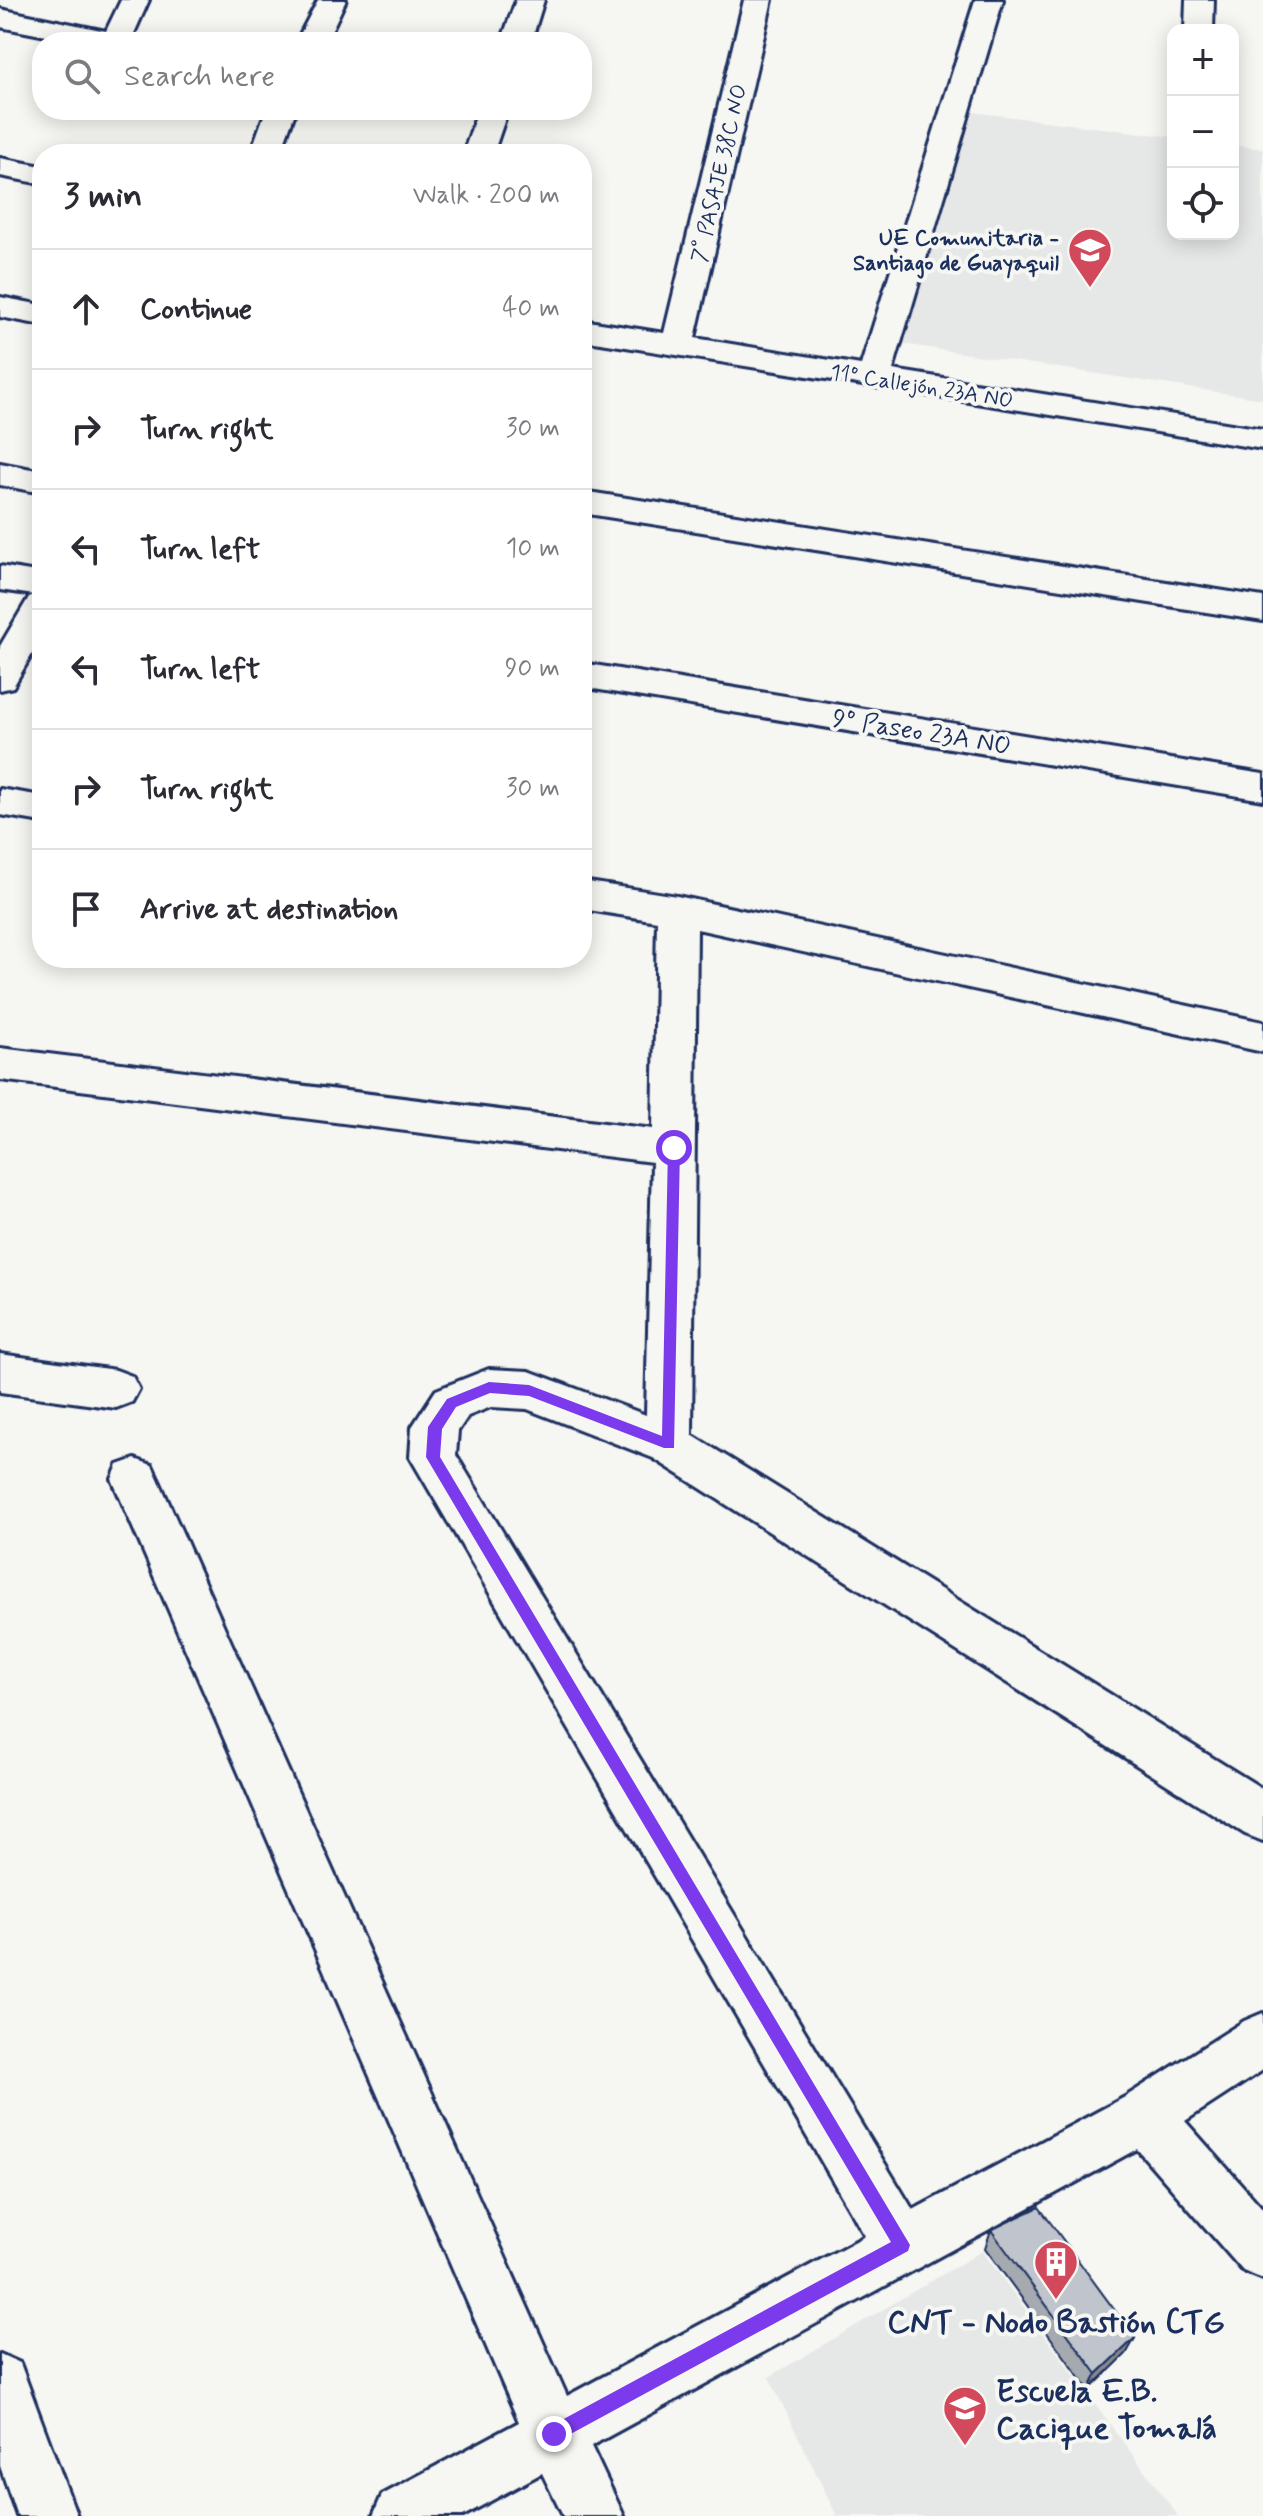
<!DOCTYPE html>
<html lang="en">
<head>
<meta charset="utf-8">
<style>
  :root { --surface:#fff; --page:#f2f2f3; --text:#2b2b33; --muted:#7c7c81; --line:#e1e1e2 }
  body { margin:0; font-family:Mynerve,sans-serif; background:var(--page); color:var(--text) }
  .controls { position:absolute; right:24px; top:24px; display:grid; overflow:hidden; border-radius:16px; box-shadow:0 4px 20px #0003 }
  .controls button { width:72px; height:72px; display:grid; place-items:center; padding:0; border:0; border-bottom:2px solid var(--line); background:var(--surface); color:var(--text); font:40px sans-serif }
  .stop { position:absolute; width:24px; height:24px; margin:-18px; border:6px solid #7c3aed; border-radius:50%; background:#fff }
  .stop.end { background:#7c3aed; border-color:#fff; box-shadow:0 2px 8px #0008 }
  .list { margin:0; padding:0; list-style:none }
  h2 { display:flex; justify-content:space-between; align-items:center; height:104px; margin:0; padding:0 32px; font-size:34px }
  h2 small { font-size:26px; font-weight:400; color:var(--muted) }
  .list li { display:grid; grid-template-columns:52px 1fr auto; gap:24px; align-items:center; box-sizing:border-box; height:120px; padding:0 32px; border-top:2px solid var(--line) }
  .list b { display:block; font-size:30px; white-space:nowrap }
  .list em { font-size:26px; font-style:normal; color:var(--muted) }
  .icon { flex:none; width:44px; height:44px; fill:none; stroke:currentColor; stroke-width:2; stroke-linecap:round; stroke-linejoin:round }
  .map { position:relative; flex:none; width:1263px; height:2516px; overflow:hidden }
  .search { position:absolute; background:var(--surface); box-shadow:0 4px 20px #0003; left:32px; top:32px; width:560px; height:88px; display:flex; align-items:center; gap:20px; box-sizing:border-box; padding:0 28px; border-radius:32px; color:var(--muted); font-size:30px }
  .panel { position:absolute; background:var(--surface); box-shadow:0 4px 20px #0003; left:32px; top:144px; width:560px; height:824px; border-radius:32px }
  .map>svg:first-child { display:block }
  .built { fill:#e6e7e7 }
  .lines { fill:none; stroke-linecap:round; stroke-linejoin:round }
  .minor-casing { stroke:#1b2f5e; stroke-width:6 }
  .minor { fill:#f6f6f2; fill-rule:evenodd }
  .wall { fill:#a5a9b0; stroke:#1b2f5e; stroke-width:2 }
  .shaded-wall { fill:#868990; stroke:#1b2f5e; stroke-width:2 }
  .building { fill:#c0c4cd; stroke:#1b2f5e; stroke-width:2 }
  .route { fill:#7c3aed }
  .labels { text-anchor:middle; stroke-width:8; stroke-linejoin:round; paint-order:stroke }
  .far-street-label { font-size:22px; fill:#1b2f5e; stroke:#f6f6f2 }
  .far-poi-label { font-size:22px; font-weight:bold; fill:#1b2f5e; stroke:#f6f6f2; text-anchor:end }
  .street-label { font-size:26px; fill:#1b2f5e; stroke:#f6f6f2 }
  .near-poi-label { font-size:32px; font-weight:bold; fill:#1b2f5e; stroke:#f6f6f2 }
</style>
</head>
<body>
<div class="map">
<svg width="1263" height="2516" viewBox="0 0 1263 2516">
  <rect width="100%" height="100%" fill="#f6f6f2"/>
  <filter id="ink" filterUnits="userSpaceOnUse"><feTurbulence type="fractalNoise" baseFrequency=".0125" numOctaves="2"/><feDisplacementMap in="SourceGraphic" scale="16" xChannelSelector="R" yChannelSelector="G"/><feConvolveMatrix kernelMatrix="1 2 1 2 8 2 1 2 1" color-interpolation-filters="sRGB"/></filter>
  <g filter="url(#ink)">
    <path class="built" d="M964 111 1173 137V234H1233V145L1263 149V399L903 344Z
      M982 2251 1178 2516H837L769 2377Z"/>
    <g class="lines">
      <g class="minor-casing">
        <path id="minor" d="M121 0H149L132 38 135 42H77L0 27V9L106 31Z
          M318 0H346L326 42H296Z
          M516 0H544L531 42H501Z
          M744 0H772L695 338 861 365 975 0H1003L893 370 1263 429V449L582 340V320L664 333Z
          M1186 0H1214L1213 30H1185Z
          M266 110H296L280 154H250Z
          M478 110H508L493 154H463Z
          M0 158 42 166V184L0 176Z
          M0 297 42 305V325L0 317Z
          M0 463 42 471V493L0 485Z
          M582 491 1263 597V621L582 513Z
          M0 566 42 573V637L13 687 0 690V646L29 597 34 595 0 590Z
          M582 663 1263 774V800L582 687Z
          M0 789 42 796V822L0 815Z
          M582 881 677 896 1263 1022V1052L697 929 692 1435 1263 1789V1841L1245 1834 653 1458 527 1409 491 1407 468 1416 458 1431 456 1455 913 2210 1125 2097 1244 2021 1263 2013V2070L1185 2121 1263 2209V2279L1243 2271 1137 2149 591 2446 624 2516H563L542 2473 463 2516H373L382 2495 519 2422 112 1479 118 1465 135 1459 152 1465 567 2396 865 2236 410 1457 412 1427 436 1390 489 1369 529 1371 646 1415 652 1162 0 1080V1048L653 1129 657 921 582 909Z
          M0 1354 116 1370 132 1376 139 1389 132 1402 116 1408 0 1392Z
          M0 2354 20 2363 77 2516H17L0 2466Z"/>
      </g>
      <use href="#minor" class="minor"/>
    </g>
    <path class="wall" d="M991 2230 1135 2338 1126 2354 1089 2390 985 2248Z"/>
    <path class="shaded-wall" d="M1135 2338 1126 2354 1089 2390 1097 2374Z"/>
    <path class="building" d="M1039 2207 1135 2338 1097 2374 991 2230Z"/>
  </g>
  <path class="route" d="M674 1143 680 1148 674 1448H664L529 1396 490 1393 456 1407 442 1429 440 1457 910 2245 908 2251 554 2443 547 2441 545 2434 547 2428 891 2242 426 1457 428 1427 447 1399 489 1382 529 1385 662 1436 668 1148Z"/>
  <defs>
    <g id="school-pin" transform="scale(2.3)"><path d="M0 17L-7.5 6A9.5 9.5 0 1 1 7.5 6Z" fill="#d1495b" stroke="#f6f6f2"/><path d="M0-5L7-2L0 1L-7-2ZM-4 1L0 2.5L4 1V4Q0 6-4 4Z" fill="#fff"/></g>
    <g id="building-pin" transform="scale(2.3)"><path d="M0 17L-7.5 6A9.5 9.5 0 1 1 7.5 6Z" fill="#d1495b" stroke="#f6f6f2"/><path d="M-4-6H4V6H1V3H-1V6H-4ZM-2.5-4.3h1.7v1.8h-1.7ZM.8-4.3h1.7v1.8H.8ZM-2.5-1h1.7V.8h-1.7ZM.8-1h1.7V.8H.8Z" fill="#fff"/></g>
  </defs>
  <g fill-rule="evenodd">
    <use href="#school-pin" x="1090" y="250"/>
    <use href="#building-pin" x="1056" y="2262"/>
    <use href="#school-pin" x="965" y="2408"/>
  </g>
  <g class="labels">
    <g class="far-street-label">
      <text transform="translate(718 173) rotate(-77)" y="8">7° PASAJE 38C NO</text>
      <text transform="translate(922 385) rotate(9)" y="8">11º Callejón 23A NO</text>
    </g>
    <g class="far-poi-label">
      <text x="1059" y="245">UE Comunitaria -<tspan x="1059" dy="25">Santiago de Guayaquil</tspan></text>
    </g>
    <g class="street-label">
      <text transform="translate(922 731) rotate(9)" y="9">9º Paseo 23A NO</text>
    </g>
    <g class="near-poi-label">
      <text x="1056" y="2332">CNT - Nodo Bastión CTG</text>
      <text x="996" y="2401" text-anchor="start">Escuela E.B.<tspan x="996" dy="37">Cacique Tomalá</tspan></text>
    </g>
  </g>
</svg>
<div class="controls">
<button>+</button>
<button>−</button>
<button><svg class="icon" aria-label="locate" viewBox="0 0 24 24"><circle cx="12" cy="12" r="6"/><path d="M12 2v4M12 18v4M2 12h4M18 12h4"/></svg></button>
</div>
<div class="stop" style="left:674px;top:1148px"></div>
<div class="stop end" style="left:554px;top:2434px"></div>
<div class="search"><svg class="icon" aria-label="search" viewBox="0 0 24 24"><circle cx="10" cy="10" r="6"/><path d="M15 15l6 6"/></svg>Search here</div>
<section class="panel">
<h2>3 min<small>Walk · 200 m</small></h2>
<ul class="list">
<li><svg class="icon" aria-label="ahead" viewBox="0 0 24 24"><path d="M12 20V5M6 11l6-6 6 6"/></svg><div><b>Continue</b></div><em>40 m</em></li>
<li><svg class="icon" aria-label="right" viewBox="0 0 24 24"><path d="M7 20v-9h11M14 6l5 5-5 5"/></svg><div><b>Turn right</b></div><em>30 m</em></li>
<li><svg class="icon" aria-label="left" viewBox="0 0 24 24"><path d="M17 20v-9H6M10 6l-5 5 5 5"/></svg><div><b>Turn left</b></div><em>10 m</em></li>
<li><svg class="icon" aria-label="left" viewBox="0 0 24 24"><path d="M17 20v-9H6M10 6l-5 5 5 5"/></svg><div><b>Turn left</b></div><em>90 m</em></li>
<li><svg class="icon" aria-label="right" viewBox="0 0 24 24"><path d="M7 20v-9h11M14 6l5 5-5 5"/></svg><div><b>Turn right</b></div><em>30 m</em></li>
<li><svg class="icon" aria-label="arrive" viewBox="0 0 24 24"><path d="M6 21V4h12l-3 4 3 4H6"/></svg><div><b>Arrive at destination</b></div></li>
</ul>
</section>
</div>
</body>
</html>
